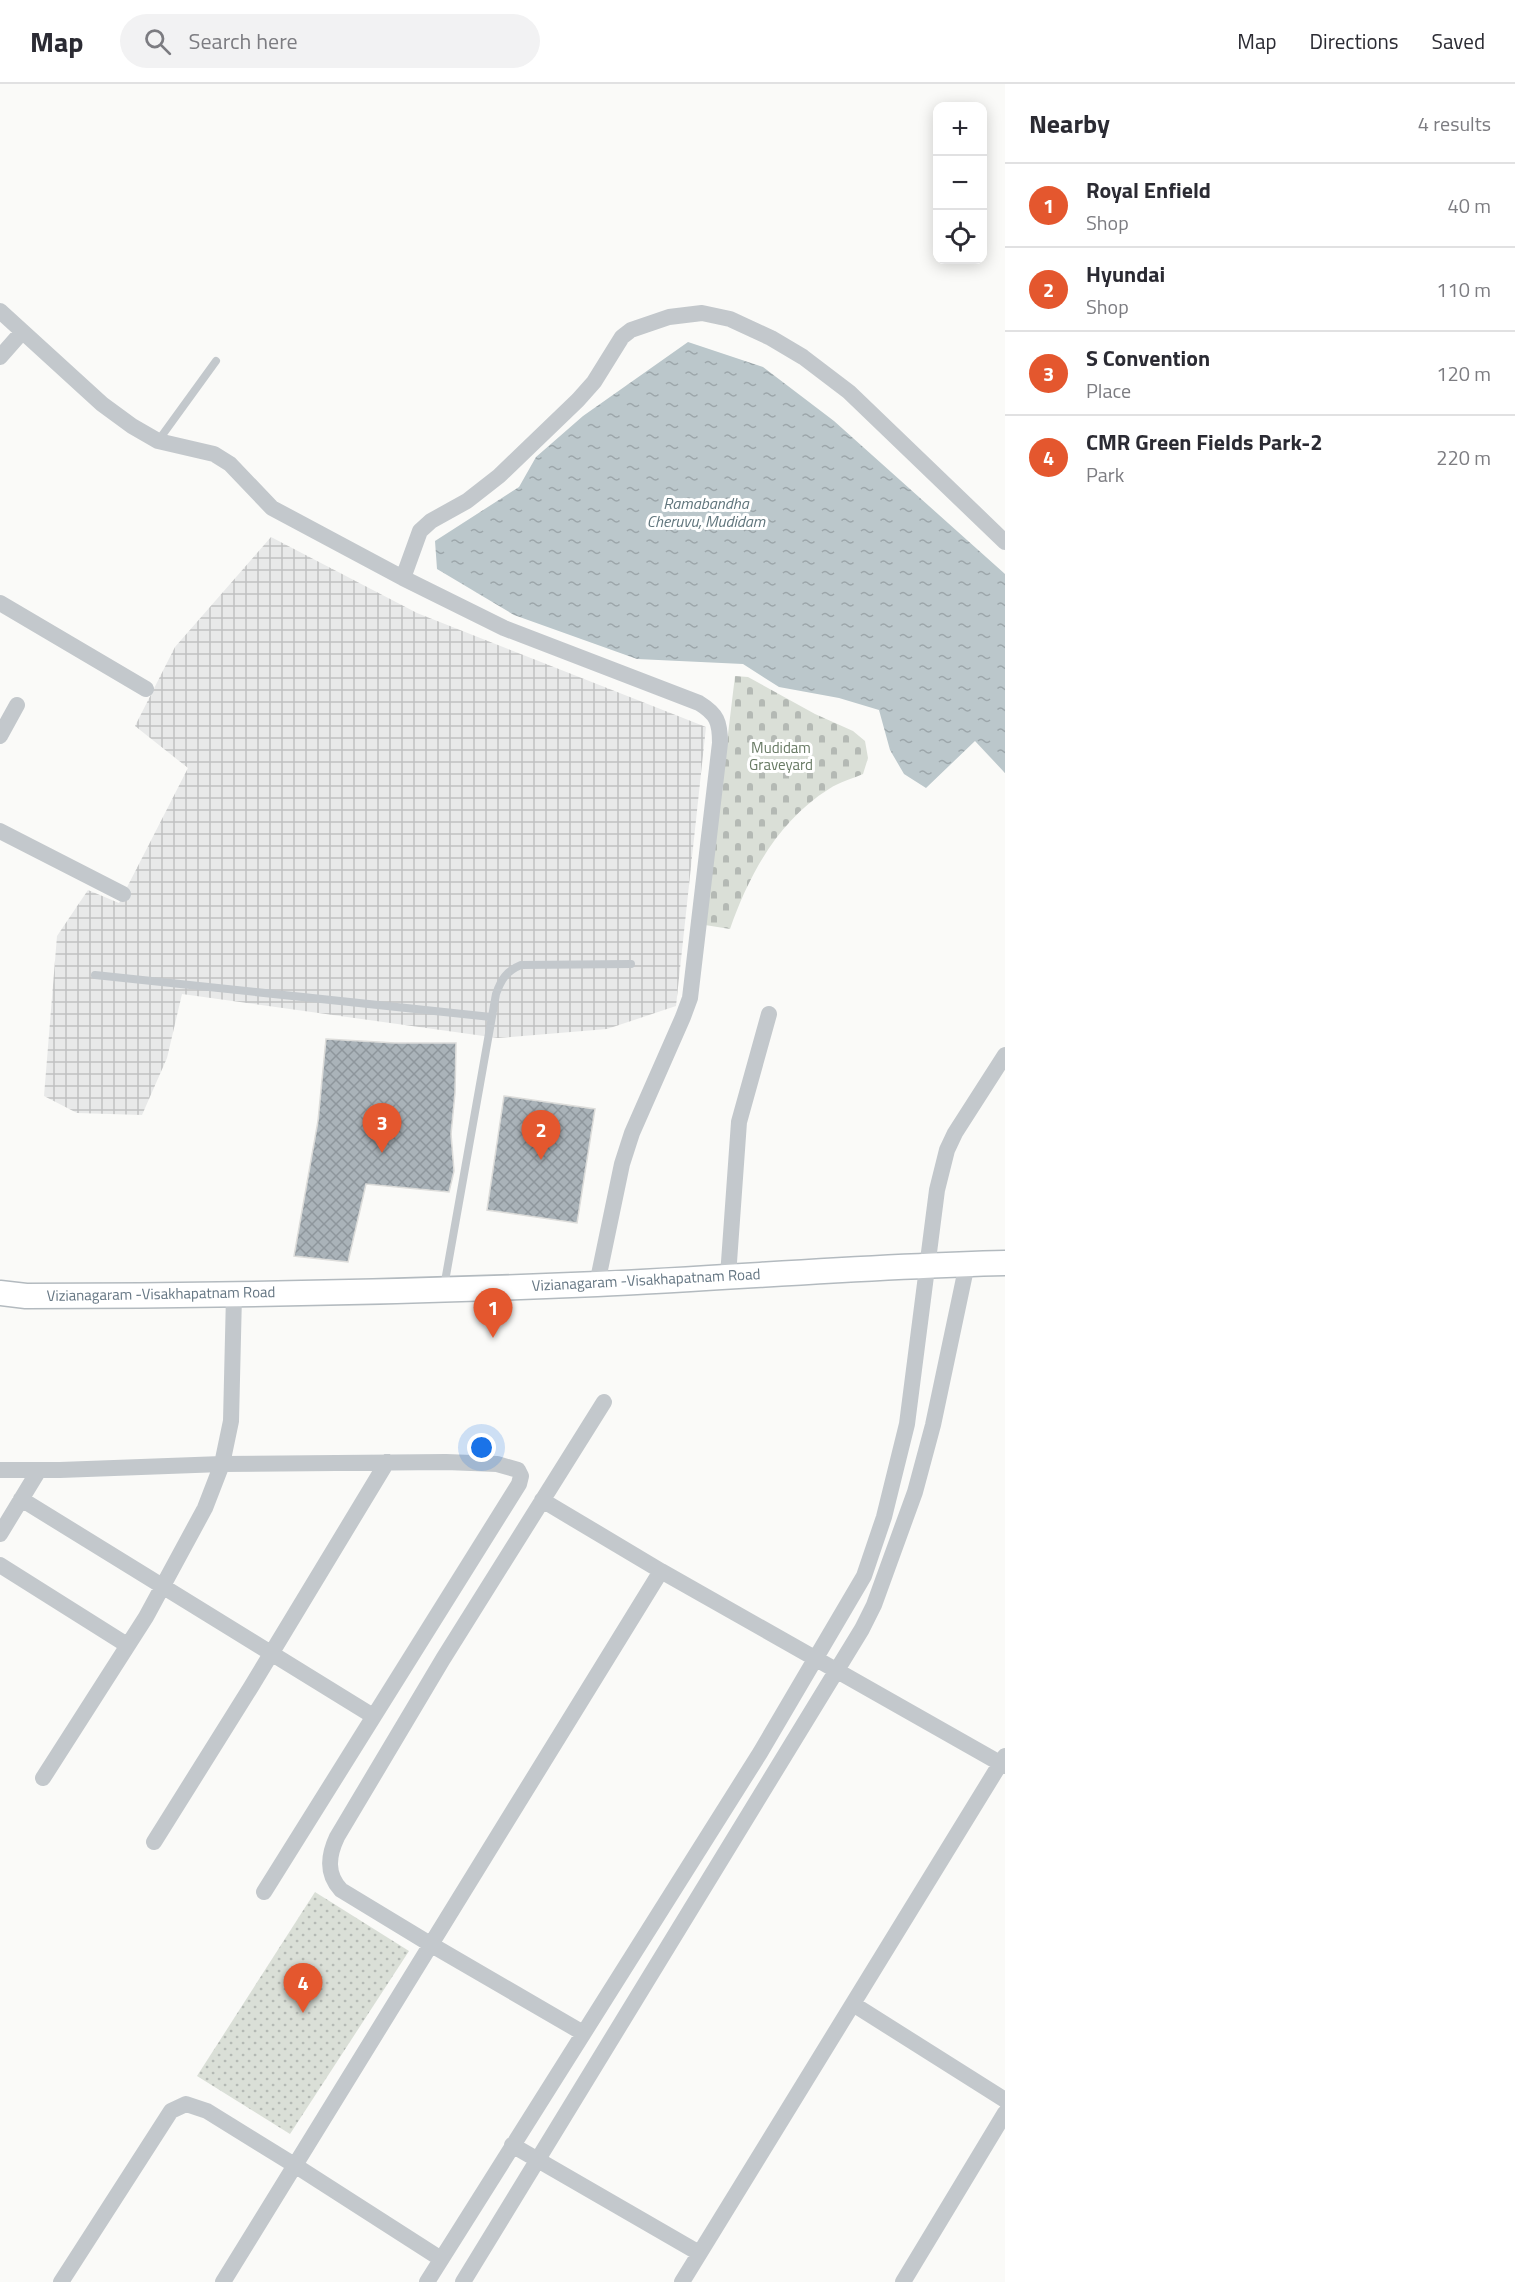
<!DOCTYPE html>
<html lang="en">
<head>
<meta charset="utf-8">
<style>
  :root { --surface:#fff; --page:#f2f2f3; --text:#2b2b33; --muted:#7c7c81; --line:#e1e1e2; --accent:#e4572e }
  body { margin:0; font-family:"Titillium Web",sans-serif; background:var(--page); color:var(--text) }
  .controls { position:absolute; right:18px; top:18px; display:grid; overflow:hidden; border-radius:12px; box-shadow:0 3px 15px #0003 }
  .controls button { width:54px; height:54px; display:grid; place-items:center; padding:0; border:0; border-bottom:2px solid var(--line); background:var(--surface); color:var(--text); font:30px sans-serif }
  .you { position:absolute; left:482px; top:1364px; width:21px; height:21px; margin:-15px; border:4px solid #fff; border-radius:50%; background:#1a73e8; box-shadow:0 0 0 9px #1a73e833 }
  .badge { display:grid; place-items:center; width:39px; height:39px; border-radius:50%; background:var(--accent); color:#fff; font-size:20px; font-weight:700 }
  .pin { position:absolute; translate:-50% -50px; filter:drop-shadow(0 2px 3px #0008) }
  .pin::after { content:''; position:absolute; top:32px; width:21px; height:18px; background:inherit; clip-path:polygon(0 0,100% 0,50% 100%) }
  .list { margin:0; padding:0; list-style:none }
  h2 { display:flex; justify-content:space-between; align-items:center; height:78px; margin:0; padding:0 24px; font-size:26px }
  h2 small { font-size:20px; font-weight:400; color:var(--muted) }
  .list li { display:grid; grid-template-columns:39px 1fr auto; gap:18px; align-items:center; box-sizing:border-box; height:84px; padding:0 24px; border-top:2px solid var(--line) }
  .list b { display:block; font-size:22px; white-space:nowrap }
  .list p { margin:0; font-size:20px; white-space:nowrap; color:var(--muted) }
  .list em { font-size:20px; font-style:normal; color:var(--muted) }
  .icon { flex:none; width:33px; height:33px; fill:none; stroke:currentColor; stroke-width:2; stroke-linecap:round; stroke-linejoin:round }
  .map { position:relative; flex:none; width:1005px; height:2198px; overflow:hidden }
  header { display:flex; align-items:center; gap:36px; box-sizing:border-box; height:84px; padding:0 30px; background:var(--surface); border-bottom:2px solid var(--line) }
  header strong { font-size:28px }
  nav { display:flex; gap:33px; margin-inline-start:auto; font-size:21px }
  .search { width:420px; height:54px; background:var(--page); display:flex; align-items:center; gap:15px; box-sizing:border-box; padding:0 21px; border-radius:33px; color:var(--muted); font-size:22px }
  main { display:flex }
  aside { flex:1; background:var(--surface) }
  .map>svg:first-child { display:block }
  .industrial { fill:url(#industrial-grid) }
  .cemetery { fill:url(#cemetery-stones) }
  .park { fill:url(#park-dots) }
  .water { fill:url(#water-ripples) }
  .building { fill:url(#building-cross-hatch); stroke:#dcdcda; stroke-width:1.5 }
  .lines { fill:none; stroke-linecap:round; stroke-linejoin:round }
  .secondary-casing { stroke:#b3babf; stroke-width:27 }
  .lane { stroke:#c3c8cc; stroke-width:8 }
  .street { stroke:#c3c8cc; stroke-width:16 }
  .secondary { stroke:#fff; stroke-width:24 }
  .labels { text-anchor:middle; stroke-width:6; stroke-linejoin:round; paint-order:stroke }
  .park-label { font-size:15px; fill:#687a64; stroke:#fff }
  .street-label { font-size:15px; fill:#657683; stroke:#fff }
  .water-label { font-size:16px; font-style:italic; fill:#60757c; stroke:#fff }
</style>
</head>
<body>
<header>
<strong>Map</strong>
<div class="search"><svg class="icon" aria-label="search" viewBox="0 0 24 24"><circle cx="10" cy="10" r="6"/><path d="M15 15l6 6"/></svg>Search here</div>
<nav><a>Map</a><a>Directions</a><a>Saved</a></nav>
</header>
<main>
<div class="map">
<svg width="1005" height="2198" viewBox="0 0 1005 2198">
  <defs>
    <pattern id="industrial-grid" width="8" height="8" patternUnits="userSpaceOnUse" patternTransform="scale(1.5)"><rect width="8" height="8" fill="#e8e9e9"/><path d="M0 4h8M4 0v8" fill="none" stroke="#c0c1c2"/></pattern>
    <pattern id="cemetery-stones" width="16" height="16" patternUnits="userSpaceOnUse" patternTransform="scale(1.5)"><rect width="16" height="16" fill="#dadfd7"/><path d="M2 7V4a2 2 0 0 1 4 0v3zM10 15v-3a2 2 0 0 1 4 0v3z" fill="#b4b9b4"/></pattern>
    <pattern id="park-dots" width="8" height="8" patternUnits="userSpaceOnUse" patternTransform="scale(1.5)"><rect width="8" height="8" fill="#dadfd7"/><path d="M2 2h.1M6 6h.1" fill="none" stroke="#b4b9b4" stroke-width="1.8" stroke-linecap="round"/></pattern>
    <pattern id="water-ripples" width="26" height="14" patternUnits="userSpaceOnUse" patternTransform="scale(1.5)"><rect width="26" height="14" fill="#bbc7cb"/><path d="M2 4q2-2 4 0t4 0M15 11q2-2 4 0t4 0" fill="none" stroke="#9ca6aa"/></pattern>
    <pattern id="building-cross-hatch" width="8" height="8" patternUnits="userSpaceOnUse" patternTransform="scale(1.5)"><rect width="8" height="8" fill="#aab3b9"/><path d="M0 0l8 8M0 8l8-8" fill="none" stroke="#8e969c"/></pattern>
  </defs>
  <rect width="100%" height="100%" fill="#fafaf8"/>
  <path class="industrial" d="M271 453 417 529 706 643 676 922 607 945 498 954 182 910 167 974 142 1031 77 1029 44 1012 57 852 88 806 119 819 188 684 135 642 175 563Z"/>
  <path class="cemetery" d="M735 592 748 593 815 630 853 647 865 657 868 674 863 690C852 695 839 698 829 705 779 736 749 790 730 845L705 841Z"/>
  <path class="park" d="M315 1808 409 1867 290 2050 197 1992Z"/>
  <path class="water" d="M688 258 763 283 834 337 1005 490V689L975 657 926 704 904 690 890 666 879 626 839 614 779 603 743 580 637 575 514 531 437 485 435 457 519 403 536 373 583 332Z"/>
  <path class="building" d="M326 955 395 959H456L455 1009 451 1050 454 1087 449 1108 366 1100 348 1178 294 1172 318 1037Z
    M504 1012 595 1025 577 1139 487 1126Z"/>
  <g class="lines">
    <g class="secondary-casing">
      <path id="secondary" d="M0 1209 26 1212C216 1212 407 1208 597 1200 733 1194 869 1182 1005 1179"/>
    </g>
    <path class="lane" d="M158 357 216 277
      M95 891 491 933
      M444 1203 496 910C501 896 506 887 521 881L631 880"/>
    <path class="street" d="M0 227 102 320 132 342 158 357 214 370 230 380 272 424 403 494 504 544 699 619C717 630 720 638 720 659L690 914 683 933 632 1049 622 1080 597 1200
      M0 273 22 248
      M403 494 420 447 431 437 467 417 499 392 578 316 594 298 622 253 631 246 669 233 702 229 730 235 771 254 803 273 849 308 1005 458
      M0 519 146 605
      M0 652 17 621
      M0 747 123 810
      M728 1192 739 1038 769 930
      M0 1386H60L222 1380 446 1378 497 1380 518 1386 521 1392 519 1400 264 1808
      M21 1415 373 1632
      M542 1416 661 1487 1005 1682
      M0 1450 39 1386
      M0 1481 127 1561
      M43 1694 146 1533 205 1424 222 1380 231 1337 234 1211
      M154 1758 251 1603 387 1378
      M853 1920 1005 2016
      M583 1949 430 1860 341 1806C326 1790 328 1772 337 1753L443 1575 604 1318
      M512 2061 699 2169
      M61 2198 171 2027 186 2020 207 2027 296 2082 441 2175
      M223 2198 661 1487
      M427 2198 760 1669 864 1492 884 1433 907 1340 937 1106 947 1066 955 1049 1005 971
      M463 2198 862 1545 874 1521 915 1408 933 1341 967 1180
      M682 2198 1005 1672
      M903 2198 1005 2029"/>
    <use href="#secondary" class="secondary"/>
  </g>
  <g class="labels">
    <g class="park-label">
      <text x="781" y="669">Mudidam<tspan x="781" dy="17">Graveyard</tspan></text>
    </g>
    <g class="street-label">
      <text transform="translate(646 1196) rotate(-3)" y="5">Vizianagaram -Visakhapatnam Road</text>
      <text transform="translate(161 1210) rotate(-1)" y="5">Vizianagaram -Visakhapatnam Road</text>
    </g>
    <g class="water-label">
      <text x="706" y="425">Ramabandha<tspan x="706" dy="18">Cheruvu, Mudidam</tspan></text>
    </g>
  </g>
</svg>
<div class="controls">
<button>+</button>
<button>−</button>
<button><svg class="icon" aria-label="locate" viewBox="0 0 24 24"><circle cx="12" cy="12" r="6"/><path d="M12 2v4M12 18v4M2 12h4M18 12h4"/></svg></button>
</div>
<div class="you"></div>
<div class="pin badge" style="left:493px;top:1254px">1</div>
<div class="pin badge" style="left:541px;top:1076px">2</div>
<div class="pin badge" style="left:382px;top:1069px">3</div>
<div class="pin badge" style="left:303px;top:1929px">4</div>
</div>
<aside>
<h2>Nearby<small>4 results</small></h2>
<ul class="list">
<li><span class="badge">1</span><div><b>Royal Enfield</b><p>Shop</p></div><em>40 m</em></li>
<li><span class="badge">2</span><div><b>Hyundai</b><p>Shop</p></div><em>110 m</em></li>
<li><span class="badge">3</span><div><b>S Convention</b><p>Place</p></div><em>120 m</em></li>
<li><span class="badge">4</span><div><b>CMR Green Fields Park-2</b><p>Park</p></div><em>220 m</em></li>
</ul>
</aside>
</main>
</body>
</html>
